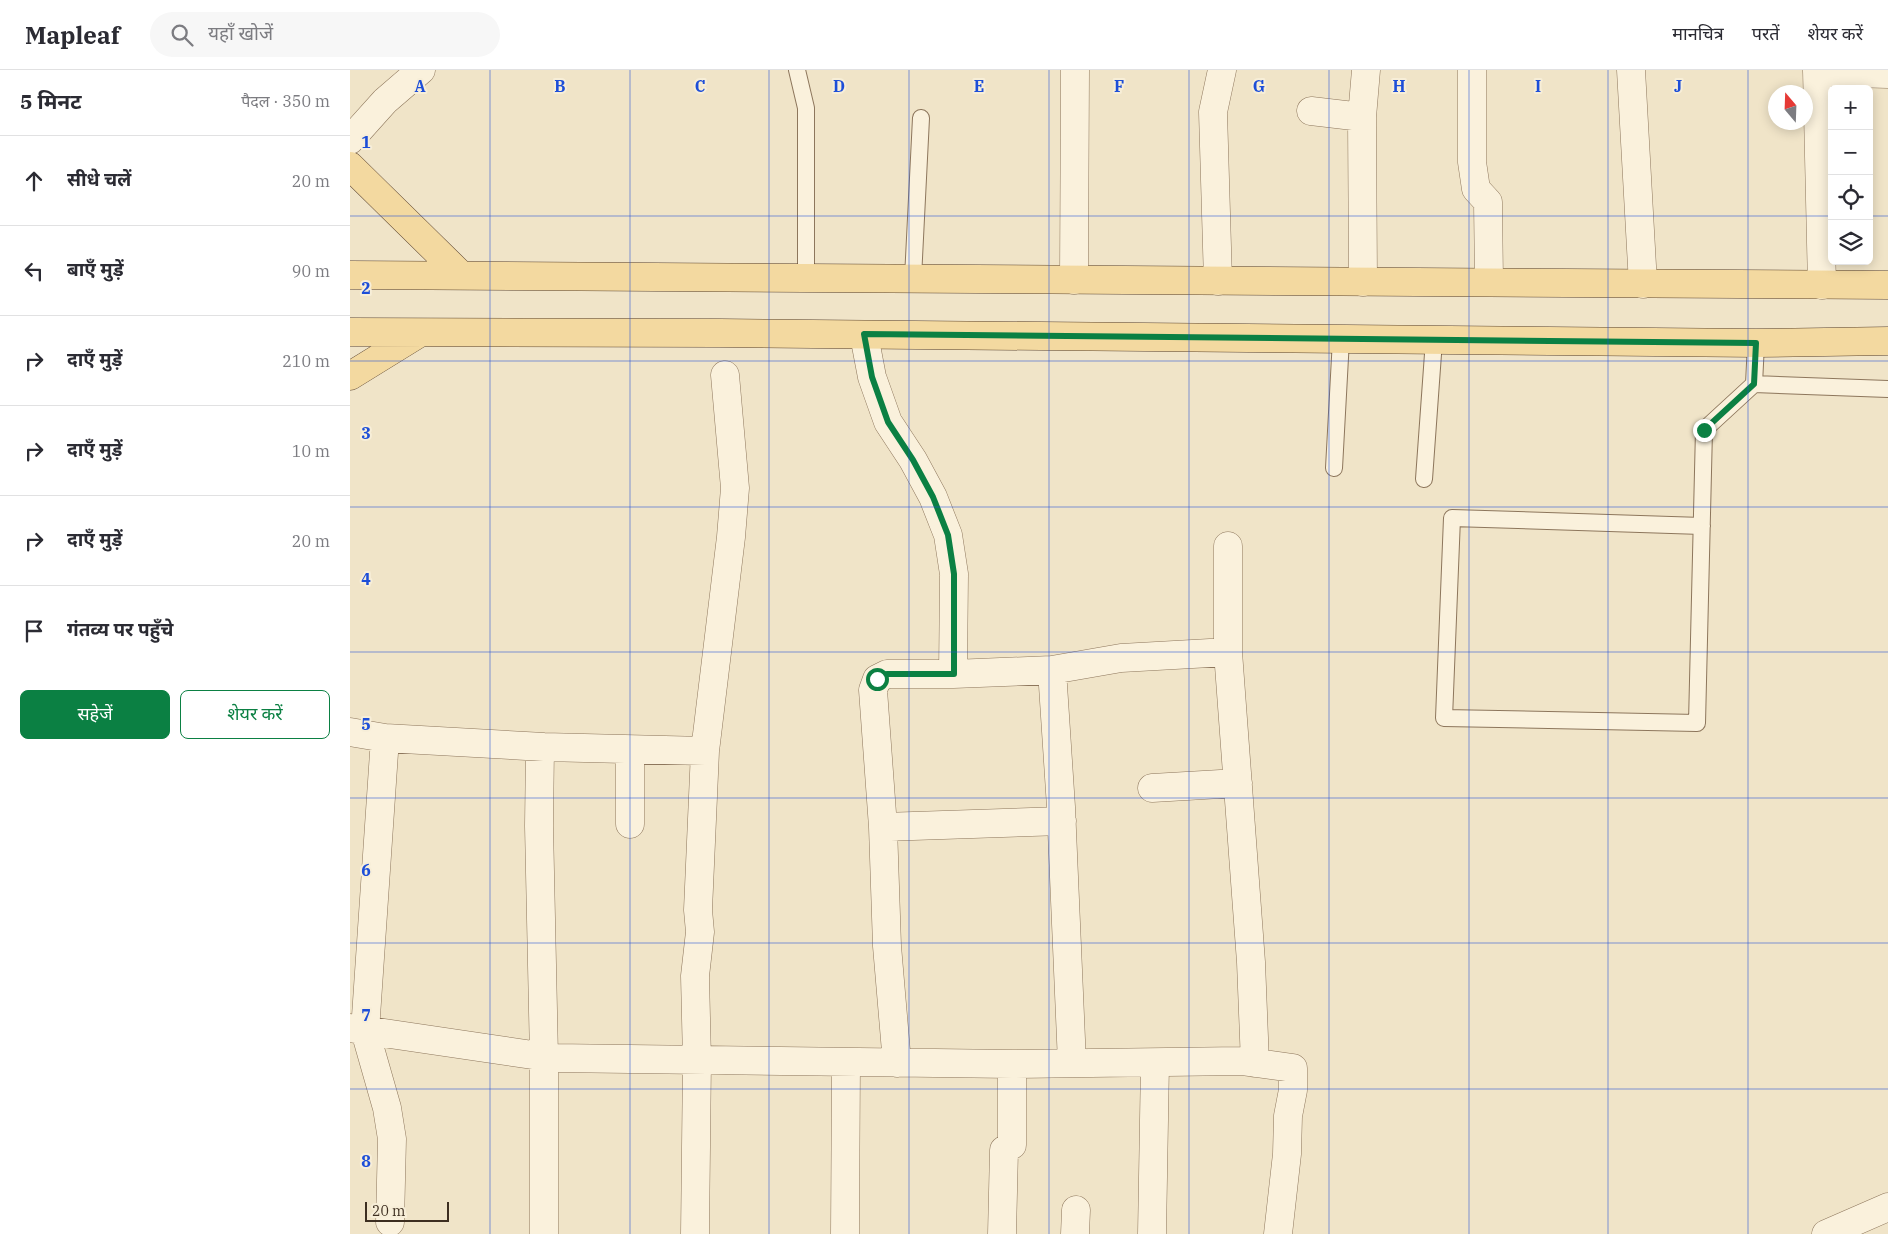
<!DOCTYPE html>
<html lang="hi">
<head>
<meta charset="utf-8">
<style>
  :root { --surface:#fff; --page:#f7f7f7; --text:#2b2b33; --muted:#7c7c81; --line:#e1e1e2; --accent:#0b8043 }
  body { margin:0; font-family:"IBM Plex Serif","Noto Sans Devanagari",serif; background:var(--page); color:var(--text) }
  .controls { position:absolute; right:15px; top:15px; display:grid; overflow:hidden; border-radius:8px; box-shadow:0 2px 12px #0003 }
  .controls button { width:45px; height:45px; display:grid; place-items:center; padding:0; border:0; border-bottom:1px solid var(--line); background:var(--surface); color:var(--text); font:25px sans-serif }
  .compass { position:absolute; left:1418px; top:15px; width:45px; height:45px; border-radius:50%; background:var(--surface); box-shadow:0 2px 12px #0003; rotate:341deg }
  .scale { position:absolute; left:15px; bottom:12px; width:84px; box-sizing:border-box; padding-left:5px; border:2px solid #3d2e20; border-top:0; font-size:14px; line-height:18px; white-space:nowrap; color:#3d2e20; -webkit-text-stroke:4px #f7eed8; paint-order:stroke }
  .stop { position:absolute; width:15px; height:15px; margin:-11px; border:4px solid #0b8043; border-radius:50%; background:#fff }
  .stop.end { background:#0b8043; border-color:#fff; box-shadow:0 1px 5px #0008 }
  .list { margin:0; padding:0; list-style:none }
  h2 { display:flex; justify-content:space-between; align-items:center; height:65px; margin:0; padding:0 20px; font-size:21px }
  h2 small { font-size:16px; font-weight:400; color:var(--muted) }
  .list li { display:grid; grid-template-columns:32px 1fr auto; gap:15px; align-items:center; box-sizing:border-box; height:90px; padding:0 20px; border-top:1px solid var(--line) }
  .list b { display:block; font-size:19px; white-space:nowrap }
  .list em { font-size:16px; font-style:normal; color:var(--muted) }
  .actions { display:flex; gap:10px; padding:15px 20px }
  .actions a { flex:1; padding:11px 0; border:1px solid var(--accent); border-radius:8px; text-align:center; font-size:18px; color:var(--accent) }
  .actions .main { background:var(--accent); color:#fff }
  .icon { flex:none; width:28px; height:28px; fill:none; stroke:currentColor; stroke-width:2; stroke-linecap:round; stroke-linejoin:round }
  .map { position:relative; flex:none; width:1538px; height:1164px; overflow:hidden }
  header { display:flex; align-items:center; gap:30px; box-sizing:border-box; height:70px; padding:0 25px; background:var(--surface); border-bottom:1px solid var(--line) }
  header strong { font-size:24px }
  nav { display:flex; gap:28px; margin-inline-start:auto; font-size:18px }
  .search { width:350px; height:45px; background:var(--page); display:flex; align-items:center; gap:12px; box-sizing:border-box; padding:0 18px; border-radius:28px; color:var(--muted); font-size:19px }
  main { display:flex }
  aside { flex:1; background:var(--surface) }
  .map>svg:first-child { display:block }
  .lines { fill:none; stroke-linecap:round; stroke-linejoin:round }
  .lane-casing { stroke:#8d765c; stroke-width:18 }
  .street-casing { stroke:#8d765c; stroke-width:29 }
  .primary-casing { stroke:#5b4430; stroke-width:29 }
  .lane { stroke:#faf1dc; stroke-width:16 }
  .street { stroke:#faf1dc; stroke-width:28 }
  .primary { stroke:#f3d9a0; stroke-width:28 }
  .route { stroke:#0b8043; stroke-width:6 }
  .grid { fill:none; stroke:#1d4ed8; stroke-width:1; stroke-opacity:0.55 }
  .grid-label { font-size:16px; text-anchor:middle; font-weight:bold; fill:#1d4ed8; stroke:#f7eed8; stroke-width:4; stroke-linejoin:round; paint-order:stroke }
</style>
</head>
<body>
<header>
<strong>Mapleaf</strong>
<div class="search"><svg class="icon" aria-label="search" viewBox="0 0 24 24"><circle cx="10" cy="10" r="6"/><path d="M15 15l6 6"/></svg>यहाँ खोजें</div>
<nav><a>मानचित्र</a><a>परतें</a><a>शेयर करें</a></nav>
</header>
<main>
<aside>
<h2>5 मिनट<small>पैदल · 350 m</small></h2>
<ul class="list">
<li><svg class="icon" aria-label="ahead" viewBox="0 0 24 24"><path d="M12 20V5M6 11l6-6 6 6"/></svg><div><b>सीधे चलें</b></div><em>20 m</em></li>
<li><svg class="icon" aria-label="left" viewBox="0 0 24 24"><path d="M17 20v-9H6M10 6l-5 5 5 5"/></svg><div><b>बाएँ मुड़ें</b></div><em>90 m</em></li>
<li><svg class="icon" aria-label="right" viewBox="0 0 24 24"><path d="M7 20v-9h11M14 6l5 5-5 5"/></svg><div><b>दाएँ मुड़ें</b></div><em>210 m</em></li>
<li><svg class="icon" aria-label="right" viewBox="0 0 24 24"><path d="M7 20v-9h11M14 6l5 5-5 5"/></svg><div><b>दाएँ मुड़ें</b></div><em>10 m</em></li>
<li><svg class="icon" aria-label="right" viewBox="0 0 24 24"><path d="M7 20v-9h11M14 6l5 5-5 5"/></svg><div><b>दाएँ मुड़ें</b></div><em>20 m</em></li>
<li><svg class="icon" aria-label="arrive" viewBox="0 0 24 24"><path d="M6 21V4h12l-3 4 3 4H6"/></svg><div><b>गंतव्य पर पहुँचे</b></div></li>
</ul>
<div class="actions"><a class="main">सहेजें</a><a>शेयर करें</a></div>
</aside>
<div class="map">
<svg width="1538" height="1164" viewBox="0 0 1538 1164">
  <rect width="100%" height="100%" fill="#f0e4c8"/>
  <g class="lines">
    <g class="lane-casing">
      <path id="lane" d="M447 0 456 38V207
        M563 208 571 48
        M1406 273 1404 314 1538 319
        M984 398 991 269
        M1074 409 1084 270
        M1352 456 1102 448 1094 648 1347 653 1354 360 1404 314"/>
    </g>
    <g class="street-casing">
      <path id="street" d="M1122 0V92L1126 119 1138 132 1139 212
        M1281 0 1293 214
        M1467 0 1472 215
        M1467 2 1538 4
        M961 41 1012 47 1013 212
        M1012 47 1016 0
        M0 70 35 31 71 0
        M724 210 725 0
        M868 211 863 42 872 0
        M514 265 522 307 538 352 563 390 583 427 598 465 604 504 603 604
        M878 476V582L901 892 905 993
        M702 600 603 604H537L527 609 523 620 533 757 712 751
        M0 662 35 668 194 677 355 681 348 840 350 862 345 906 347 990 345 1164
        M35 668 15 961 37 1038 42 1069 40 1152
        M190 677 189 756 194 987V1164
        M280 680V754
        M355 681 381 467 385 418 375 305
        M802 718 888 713
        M533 757 537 876 547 993
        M0 958 203 988 662 994 891 991 943 998V1020L938 1046 937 1084 928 1164
        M722 993 711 737 702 600 771 588 878 582
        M495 1164 496 992
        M652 1164 654 1080 662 1075V994
        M725 1164 726 1140
        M802 1164 805 993
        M1476 1164 1538 1137"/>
    </g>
    <g class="primary-casing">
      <path id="primary" d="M0 96 111 205
        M0 205 1538 215
        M0 262 370 263 1406 273 1538 271
        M0 306 68 264"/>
    </g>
    <use href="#lane" class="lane"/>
    <use href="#street" class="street"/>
    <use href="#primary" class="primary"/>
  </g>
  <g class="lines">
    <path class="route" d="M527 609 537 604H604V504L598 465 583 427 563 390 538 352 522 307 514 264 1406 273 1404 314 1354 360"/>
  </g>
  <path class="grid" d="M140 0V1164M280 0V1164M419 0V1164M559 0V1164M699 0V1164M839 0V1164M979 0V1164M1119 0V1164M1258 0V1164M1398 0V1164M0 146H1482M1519 146H1538M0 291H1538M0 437H1538M0 582H1538M0 728H1538M0 873H1538M0 1019H1538"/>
  <g class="grid-label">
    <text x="70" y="22">A</text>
    <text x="210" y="22">B</text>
    <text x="350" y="22">C</text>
    <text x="489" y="22">D</text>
    <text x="629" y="22">E</text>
    <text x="769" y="22">F</text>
    <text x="909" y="22">G</text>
    <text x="1049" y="22">H</text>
    <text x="1188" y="22">I</text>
    <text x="1328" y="22">J</text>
    <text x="16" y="78">1</text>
    <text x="16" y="224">2</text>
    <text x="16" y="369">3</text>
    <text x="16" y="515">4</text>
    <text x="16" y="660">5</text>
    <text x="16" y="806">6</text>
    <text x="16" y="951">7</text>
    <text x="16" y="1097">8</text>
  </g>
</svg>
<div class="controls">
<button>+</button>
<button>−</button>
<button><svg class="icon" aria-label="locate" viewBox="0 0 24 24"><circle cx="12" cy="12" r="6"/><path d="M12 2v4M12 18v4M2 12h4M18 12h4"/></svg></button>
<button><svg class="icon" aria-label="layers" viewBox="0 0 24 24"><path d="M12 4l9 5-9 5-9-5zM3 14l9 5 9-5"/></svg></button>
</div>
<svg class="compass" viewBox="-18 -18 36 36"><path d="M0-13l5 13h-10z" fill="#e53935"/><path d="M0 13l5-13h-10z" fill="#7c7c81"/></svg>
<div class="scale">20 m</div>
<div class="stop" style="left:527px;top:609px"></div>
<div class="stop end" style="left:1354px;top:360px"></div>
</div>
</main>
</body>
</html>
